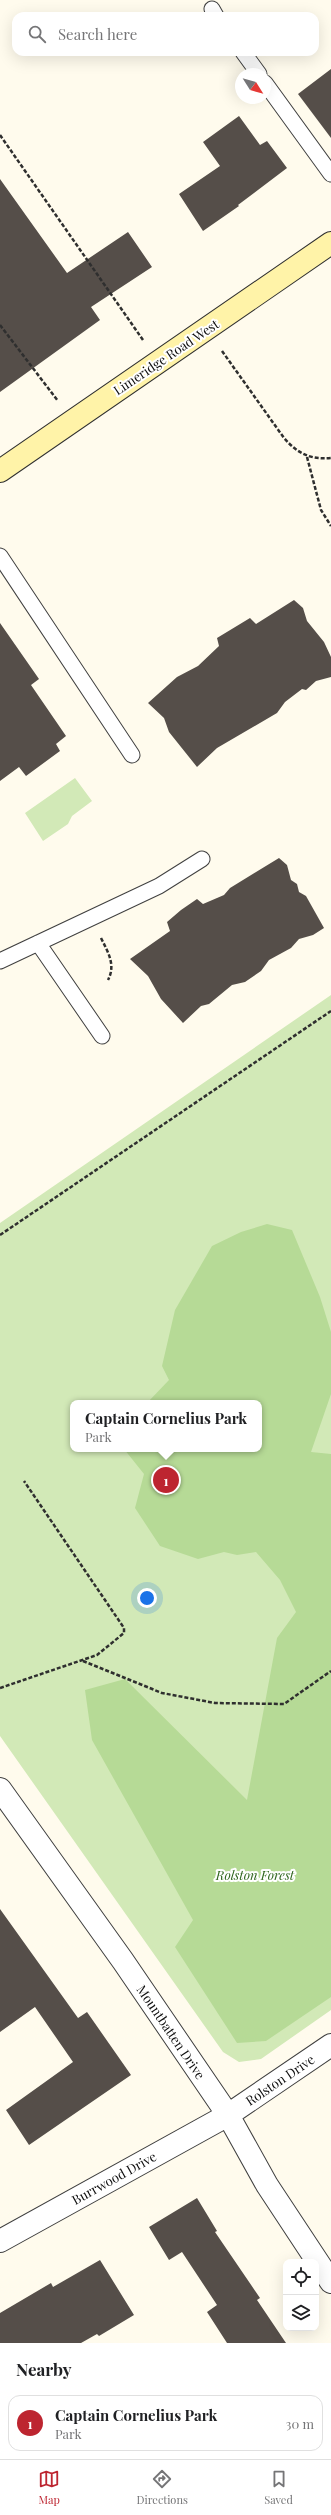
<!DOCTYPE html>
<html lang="en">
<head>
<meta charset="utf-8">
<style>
  :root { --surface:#fff; --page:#f6f6f6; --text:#202124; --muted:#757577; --line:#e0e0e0; --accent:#bd2530 }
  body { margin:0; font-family:"Playfair Display",serif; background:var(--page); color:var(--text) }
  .controls { position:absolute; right:12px; bottom:12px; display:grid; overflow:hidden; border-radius:8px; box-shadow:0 4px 16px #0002 }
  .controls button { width:36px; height:36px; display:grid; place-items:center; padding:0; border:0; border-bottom:1px solid var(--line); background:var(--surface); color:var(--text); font:20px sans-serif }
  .compass { position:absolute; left:235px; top:68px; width:36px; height:36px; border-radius:50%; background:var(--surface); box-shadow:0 4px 16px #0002; rotate:127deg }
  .you { position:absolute; left:147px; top:1598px; width:14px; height:14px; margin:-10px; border:3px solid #fff; border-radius:50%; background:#1a73e8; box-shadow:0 0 0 6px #1a73e833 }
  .badge { display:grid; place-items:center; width:26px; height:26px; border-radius:50%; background:var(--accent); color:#fff; font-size:13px; font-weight:700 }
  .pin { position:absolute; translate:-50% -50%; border:2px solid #fff; box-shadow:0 1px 4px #0006 }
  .popup { position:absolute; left:70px; top:1400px; width:192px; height:52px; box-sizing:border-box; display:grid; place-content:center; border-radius:8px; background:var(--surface); filter:drop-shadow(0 1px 3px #0005); font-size:13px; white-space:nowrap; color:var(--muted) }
  .popup b { font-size:15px; color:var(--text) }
  .popup::after { content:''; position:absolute; left:50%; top:100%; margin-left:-8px; border:8px solid transparent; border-top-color:var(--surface) }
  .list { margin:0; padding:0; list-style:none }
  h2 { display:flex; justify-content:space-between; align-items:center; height:52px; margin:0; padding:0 16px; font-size:17px }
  h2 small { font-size:13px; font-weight:400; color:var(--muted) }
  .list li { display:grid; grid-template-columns:26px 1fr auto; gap:12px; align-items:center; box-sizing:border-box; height:56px; margin:0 8px 8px; padding:0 8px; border:1px solid var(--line); border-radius:12px }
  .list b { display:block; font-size:15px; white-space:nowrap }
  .list p { margin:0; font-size:13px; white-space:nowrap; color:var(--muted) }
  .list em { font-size:13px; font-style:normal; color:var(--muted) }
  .icon { flex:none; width:22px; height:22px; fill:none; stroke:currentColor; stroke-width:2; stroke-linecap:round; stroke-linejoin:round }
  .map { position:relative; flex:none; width:331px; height:2343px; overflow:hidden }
  .search { position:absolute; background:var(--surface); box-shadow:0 4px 16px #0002; left:12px; right:12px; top:12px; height:44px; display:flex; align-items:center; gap:10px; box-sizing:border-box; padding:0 14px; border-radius:12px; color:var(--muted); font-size:15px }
  .sheet { height:116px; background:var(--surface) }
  nav { display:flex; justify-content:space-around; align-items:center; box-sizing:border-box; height:56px; border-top:1px solid var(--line); background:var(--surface); font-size:11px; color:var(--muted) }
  nav a { display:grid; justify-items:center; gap:2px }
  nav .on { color:var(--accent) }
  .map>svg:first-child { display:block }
  .green { fill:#d2e9b7; fill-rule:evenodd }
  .forest { fill:#b6da96 }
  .building { fill:#554e49 }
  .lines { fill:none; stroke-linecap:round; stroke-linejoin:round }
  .lane-casing { stroke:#404040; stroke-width:17 }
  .street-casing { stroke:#404040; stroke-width:24 }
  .secondary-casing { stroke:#2f2f2f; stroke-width:24 }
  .path { stroke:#2f2f2f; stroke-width:2.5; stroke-dasharray:4 2; stroke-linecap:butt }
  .lane { stroke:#fff; stroke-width:15 }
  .street { stroke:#fff; stroke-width:22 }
  .secondary { stroke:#fff3a8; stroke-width:22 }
  .labels { text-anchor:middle; stroke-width:4; stroke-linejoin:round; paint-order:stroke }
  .street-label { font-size:13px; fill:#0d0d0d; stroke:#fff }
  .park-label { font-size:13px; font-style:italic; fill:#2e651d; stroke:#fff }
</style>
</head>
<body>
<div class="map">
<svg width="331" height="2343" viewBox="0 0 331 2343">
  <rect width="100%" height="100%" fill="#fffbed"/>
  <path class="green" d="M75 778 92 801 72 816 68 824 43 841 25 813Z
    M331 995V2010L261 2059 239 2062 223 2052 0 1736V1223ZM73 1403H259V1449H73Z"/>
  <path class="forest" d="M267 1224 292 1230 320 1297 331 1332V1394L311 1452 331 1454V1997L266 2041 237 2043 175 1947 193 1920 92 1740 85 1690 125 1679 247 1800 277 1638 296 1612 280 1580 256 1552 237 1555 224 1552 198 1559 160 1546 135 1508 144 1474 124 1449H259V1403H147L169 1380 162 1366 175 1310 212 1246 241 1232Z"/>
  <path class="building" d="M331 69V138L298 94Z
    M239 116 260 145 267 141 287 168 238 205 239 206 203 231 179 194 220 166 203 142Z
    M0 179 67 273 128 232 152 267 91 307 100 320 0 392Z
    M294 600 303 608 307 621 324 642 331 657V677L316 681 306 690 302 689 285 702 277 713 217 748 197 767 169 732 164 718 148 703 177 677 198 666 219 646 217 638 250 618 256 624Z
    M0 623 39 679 31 685 66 736 56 744 60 751 26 776 19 767 0 781Z
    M279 858 287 865 291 880 297 884 299 892 306 896 324 928 313 935 299 939 291 948 269 960 261 971 245 982 232 985 209 1004 201 1006 183 1023 161 999 148 976 130 959 170 931 167 922 181 910 197 899 203 904 224 895 230 888Z
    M0 1909 78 2018 87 2012 131 2075 29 2145 6 2110 73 2062 35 2007 0 2032Z
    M197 2198 217 2231 215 2232 260 2298 257 2300 286 2343H227L207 2312 217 2305 182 2252 169 2260 149 2227Z
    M100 2260 134 2315 99 2336 97 2334 81 2343H0V2313L51 2283 53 2287Z"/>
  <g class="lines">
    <g class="lane-casing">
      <path id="lane" d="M212 9 216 16
        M243 52 259 74
        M265 83 331 174
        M0 556 132 755
        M38 943 102 1036
        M0 961 159 886 202 859"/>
    </g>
    <g class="street-casing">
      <path id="street" d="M0 1789 123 1961 228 2115 267 2185 331 2282
        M0 2241 228 2115 331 2045"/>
    </g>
    <g class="secondary-casing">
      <path id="secondary" d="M0 471 331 243"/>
    </g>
    <path class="path" d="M0 135 143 340
      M0 325 58 401
      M222 351 284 438C297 453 310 460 331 458
      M307 457 321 510 331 526
      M101 938C108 952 116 965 108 980
      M0 1235 331 1011
      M83 1661 162 1693 215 1703 284 1704 331 1671
      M0 1688 97 1655 124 1633V1628L24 1481"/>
    <use href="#lane" class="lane"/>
    <use href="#street" class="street"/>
    <use href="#secondary" class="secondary"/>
  </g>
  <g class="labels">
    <g class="street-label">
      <text transform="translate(166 357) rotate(-34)" y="5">Limeridge Road West</text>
      <text transform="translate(171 2032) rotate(56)" y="5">Mountbatten Drive</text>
      <text transform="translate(280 2080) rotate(-34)" y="5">Rolston Drive</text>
      <text transform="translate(114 2178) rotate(-29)" y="5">Burrwood Drive</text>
    </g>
    <g class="park-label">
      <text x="255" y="1880">Rolston Forest</text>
    </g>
  </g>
</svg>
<div class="controls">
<button><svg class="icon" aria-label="locate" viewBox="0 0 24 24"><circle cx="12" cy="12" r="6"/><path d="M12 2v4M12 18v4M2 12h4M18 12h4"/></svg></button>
<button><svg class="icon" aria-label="layers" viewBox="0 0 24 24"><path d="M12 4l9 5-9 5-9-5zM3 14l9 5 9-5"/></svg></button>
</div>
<svg class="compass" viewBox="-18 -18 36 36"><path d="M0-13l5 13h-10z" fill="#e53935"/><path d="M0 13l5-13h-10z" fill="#757577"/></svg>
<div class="you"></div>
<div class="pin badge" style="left:166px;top:1480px">1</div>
<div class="popup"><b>Captain Cornelius Park</b>Park</div>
<div class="search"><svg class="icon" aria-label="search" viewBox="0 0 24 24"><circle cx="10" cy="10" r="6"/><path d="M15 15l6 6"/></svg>Search here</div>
</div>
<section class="sheet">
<h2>Nearby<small></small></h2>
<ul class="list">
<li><span class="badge">1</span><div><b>Captain Cornelius Park</b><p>Park</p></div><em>30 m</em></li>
</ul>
</section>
<nav>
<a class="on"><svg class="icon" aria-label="map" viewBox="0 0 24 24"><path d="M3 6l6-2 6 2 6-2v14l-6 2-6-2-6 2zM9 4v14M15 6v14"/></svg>Map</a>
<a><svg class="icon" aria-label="directions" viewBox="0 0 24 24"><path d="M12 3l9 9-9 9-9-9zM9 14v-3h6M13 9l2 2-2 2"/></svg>Directions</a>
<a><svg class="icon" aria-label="saved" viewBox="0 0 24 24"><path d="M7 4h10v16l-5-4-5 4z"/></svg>Saved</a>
</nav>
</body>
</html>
